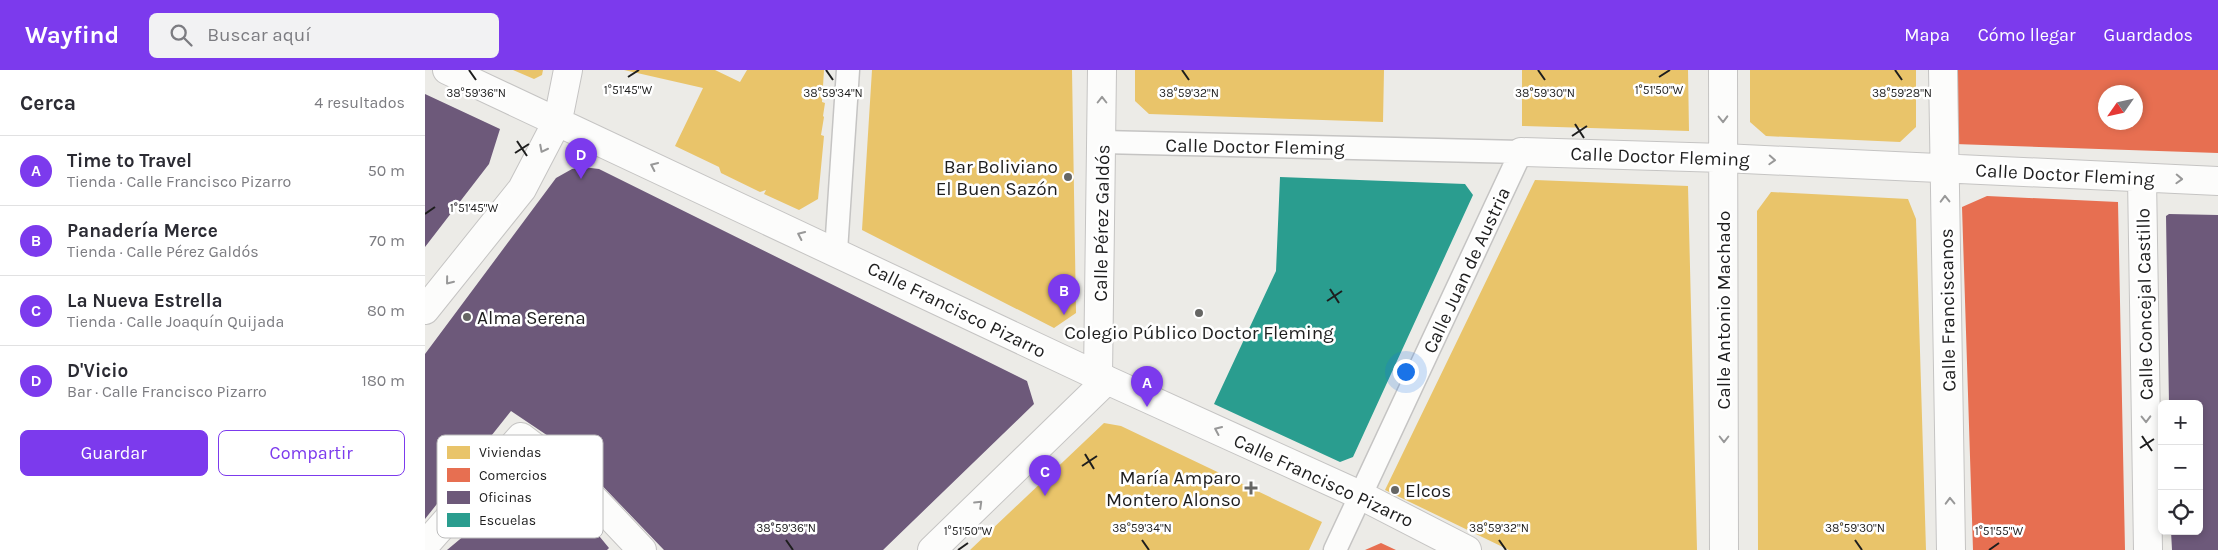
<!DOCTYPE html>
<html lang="es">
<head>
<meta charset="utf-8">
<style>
  :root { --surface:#fff; --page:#f2f2f3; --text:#2b2b33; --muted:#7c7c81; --line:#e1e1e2; --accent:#7c3aed }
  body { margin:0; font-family:Karla,sans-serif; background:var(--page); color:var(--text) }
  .controls { position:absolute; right:15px; bottom:15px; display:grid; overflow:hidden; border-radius:8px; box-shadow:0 2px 8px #0003 }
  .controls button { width:45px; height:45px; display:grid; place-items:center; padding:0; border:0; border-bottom:1px solid var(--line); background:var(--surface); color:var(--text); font:25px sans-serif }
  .compass { position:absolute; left:1673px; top:15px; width:45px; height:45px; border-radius:50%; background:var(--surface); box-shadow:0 2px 8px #0003; rotate:236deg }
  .you { position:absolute; left:980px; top:301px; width:18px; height:18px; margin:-12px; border:4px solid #fff; border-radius:50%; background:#1a73e8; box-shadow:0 0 0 8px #1a73e833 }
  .badge { display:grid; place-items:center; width:32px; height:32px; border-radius:50%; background:var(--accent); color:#fff; font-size:16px; font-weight:700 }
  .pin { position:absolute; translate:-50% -41px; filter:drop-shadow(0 1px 2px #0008) }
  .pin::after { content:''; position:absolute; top:26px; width:18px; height:15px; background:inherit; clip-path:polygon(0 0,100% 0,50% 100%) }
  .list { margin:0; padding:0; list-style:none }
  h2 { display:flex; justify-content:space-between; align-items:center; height:65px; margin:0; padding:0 20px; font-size:21px }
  h2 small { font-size:16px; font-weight:400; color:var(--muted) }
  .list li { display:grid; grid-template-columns:32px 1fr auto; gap:15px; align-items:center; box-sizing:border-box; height:70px; padding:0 20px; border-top:1px solid var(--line) }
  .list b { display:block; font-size:19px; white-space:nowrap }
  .list p { margin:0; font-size:16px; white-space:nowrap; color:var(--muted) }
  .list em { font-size:16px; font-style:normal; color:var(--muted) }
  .actions { display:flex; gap:10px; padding:15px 20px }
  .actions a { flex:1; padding:11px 0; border:1px solid var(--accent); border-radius:8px; text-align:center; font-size:18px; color:var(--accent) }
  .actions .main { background:var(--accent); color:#fff }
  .icon { flex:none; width:28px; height:28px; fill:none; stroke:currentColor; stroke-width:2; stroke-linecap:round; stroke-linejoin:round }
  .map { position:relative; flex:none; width:1793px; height:480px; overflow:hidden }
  header { display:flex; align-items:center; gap:30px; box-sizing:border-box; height:70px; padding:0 25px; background:var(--accent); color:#fff }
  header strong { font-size:24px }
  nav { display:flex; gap:28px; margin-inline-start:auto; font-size:18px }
  .search { width:350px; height:45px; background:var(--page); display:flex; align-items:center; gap:12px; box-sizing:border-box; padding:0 18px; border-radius:8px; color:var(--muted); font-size:19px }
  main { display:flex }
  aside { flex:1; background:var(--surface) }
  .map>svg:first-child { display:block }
  .homes { fill:#e9c46a }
  .shops { fill:#e76f51; fill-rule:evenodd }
  .offices { fill:#6d597a }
  .schools { fill:#2a9d8f }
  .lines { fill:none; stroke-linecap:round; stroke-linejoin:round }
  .pedestrian-casing { stroke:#c5c4c3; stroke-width:25 }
  .minor-casing { stroke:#c5c4c3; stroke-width:30 }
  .pedestrian { stroke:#fcfcfb; stroke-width:22 }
  .minor { stroke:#fcfcfb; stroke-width:28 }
  .oneway { stroke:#989898 }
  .ticks { fill:none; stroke:#1e1e1e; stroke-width:2 }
  .poi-dot { fill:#666664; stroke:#fff; stroke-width:2 }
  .labels { text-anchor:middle; stroke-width:5; stroke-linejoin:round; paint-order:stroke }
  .street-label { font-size:19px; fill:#1e1e1e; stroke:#fff }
  .poi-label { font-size:19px; fill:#1e1e1e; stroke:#fff; text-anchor:end }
  .key { fill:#fff; stroke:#bcbcbc; stroke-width:1 }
  .key-label { font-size:14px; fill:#1e1e1e }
  .ticks-label { font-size:12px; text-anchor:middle; fill:#1e1e1e; stroke:#fff; stroke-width:5; stroke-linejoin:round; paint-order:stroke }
</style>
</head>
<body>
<header>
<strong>Wayfind</strong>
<div class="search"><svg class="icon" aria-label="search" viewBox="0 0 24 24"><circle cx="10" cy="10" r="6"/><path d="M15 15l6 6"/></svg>Buscar aquí</div>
<nav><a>Mapa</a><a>Cómo llegar</a><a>Guardados</a></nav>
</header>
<main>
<aside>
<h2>Cerca<small>4 resultados</small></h2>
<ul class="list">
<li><span class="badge">A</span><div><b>Time to Travel</b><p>Tienda · Calle Francisco Pizarro</p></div><em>50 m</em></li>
<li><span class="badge">B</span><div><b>Panadería Merce</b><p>Tienda · Calle Pérez Galdós</p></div><em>70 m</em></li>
<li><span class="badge">C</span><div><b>La Nueva Estrella</b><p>Tienda · Calle Joaquín Quijada</p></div><em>80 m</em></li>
<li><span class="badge">D</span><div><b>D'Vicio</b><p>Bar · Calle Francisco Pizarro</p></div><em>180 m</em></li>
</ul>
<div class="actions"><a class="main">Guardar</a><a>Compartir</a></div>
</aside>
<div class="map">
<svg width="1793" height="480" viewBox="0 0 1793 480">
  <rect width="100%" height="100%" fill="#ecebe7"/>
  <path class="homes" d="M88 0H118L117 5 109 9Z
    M199 0H290L315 12 322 0H399L397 32 400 33 398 46 399 47 396 65 399 66 393 129 374 140 339 124 341 120 335 122 296 103 294 97 250 76 278 18Z
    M447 0H647L651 243 629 258 437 160Z
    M710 0H959L958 52 724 44 710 31Z
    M1097 0H1263L1264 61 1097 56Z
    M1325 0H1491V57L1475 72 1341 66 1325 52Z
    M1110 110 1263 116 1272 480H1084L960 420Z
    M1346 122 1483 129 1491 149 1501 480H1333L1332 141Z
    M679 353 696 356 897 452 884 480H545Z"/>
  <path class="shops" d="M1531 0H1793V83L1530 74ZM1680 22H1710V52H1680Z
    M1562 126 1693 132 1700 480H1548L1537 137Z
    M956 473 971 480H940Z"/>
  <path class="offices" d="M0 24 75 59 64 94 0 177Z
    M158 97 174 99 602 311 609 334 458 480H239L141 378 86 341 0 449V284L131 108 147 99Z
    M1744 144 1793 145V480H1747L1746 461H1774V334H1744L1741 146Z
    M119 399 184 478 182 480H22Z"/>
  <path class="schools" d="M855 107 1040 114 1048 125 928 387 915 392 789 334 851 201Z"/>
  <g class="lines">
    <g class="pedestrian-casing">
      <path id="pedestrian" d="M677 72 1096 82 910 480
        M411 181 423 0"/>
    </g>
    <g class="minor-casing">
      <path id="minor" d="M22 0 673 306 935 425 1042 480
        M1298 0 1299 480
        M1518 0 1526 480
        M1096 82 1298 88 1793 111
        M1717 108 1723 480
        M0 240 97 119 133 50 143 0
        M673 306 677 0
        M0 475 96 367 146 405 217 480
        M507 480 682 310"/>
    </g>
    <use href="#pedestrian" class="pedestrian"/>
    <use href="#minor" class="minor"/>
  </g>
  <defs><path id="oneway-chevron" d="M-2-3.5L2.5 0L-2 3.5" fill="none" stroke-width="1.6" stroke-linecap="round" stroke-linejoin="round" transform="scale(1.25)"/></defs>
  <g class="oneway">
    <use href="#oneway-chevron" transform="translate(677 30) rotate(-90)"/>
    <use href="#oneway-chevron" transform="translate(1298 49) rotate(89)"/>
    <use href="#oneway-chevron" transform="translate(118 79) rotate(117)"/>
    <use href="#oneway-chevron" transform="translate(1347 90) rotate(3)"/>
    <use href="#oneway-chevron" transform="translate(229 96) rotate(-155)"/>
    <use href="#oneway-chevron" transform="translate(1754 109) rotate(2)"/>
    <use href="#oneway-chevron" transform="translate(1520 129) rotate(-91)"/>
    <use href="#oneway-chevron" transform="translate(376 165) rotate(-155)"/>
    <use href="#oneway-chevron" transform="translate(24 211) rotate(129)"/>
    <use href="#oneway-chevron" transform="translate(1721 349) rotate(89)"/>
    <use href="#oneway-chevron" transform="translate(793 360) rotate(-156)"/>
    <use href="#oneway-chevron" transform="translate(1299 369) rotate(90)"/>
    <use href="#oneway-chevron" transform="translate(1525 431) rotate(-91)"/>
    <use href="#oneway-chevron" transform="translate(554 434) rotate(-44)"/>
  </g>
  <path class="ticks" d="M44 0 51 10M401 0 408 10M757 0 764 10M1113 0 1120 10M1470 0 1477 10M203 7 214 0M1234 7 1245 0M1150 54 1159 68M1147 66 1162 56M92 71 102 86M90 83 104 74M0 144 10 137M905 219 914 233M902 231 917 221M1717 366 1727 381M1715 378 1729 369M660 384 669 399M657 396 672 386M361 470 368 480M717 470 724 480M1074 470 1081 480M1430 470 1437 480M533 480 543 473M1564 480 1574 473"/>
  <g class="poi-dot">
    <circle cx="643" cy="107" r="5"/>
    <circle cx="774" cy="243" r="5"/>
    <circle cx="42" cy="247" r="5"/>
    <path d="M823.5 410.5h5v5h5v5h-5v5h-5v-5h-5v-5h5z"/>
    <circle cx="970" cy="420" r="5"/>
  </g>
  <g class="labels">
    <g class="street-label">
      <text transform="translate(830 76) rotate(1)" y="7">Calle Doctor Fleming</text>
      <text transform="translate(1235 86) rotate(2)" y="7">Calle Doctor Fleming</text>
      <text transform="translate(1640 104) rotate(3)" y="7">Calle Doctor Fleming</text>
      <text transform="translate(676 153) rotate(-89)" y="7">Calle Pérez Galdós</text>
      <text transform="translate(1041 200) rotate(-65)" y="7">Calle Juan de Austria</text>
      <text transform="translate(1719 234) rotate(-91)" y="7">Calle Concejal Castillo</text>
      <text transform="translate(532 239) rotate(26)" y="7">Calle Francisco Pizarro</text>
      <text transform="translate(1298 240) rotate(-90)" y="7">Calle Antonio Machado</text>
      <text transform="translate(1522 240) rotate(-91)" y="7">Calle Franciscanos</text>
      <text transform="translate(899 410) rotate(25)" y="7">Calle Francisco Pizarro</text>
    </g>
    <g class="poi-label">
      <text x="633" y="103">Bar Boliviano<tspan x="633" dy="22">El Buen Sazón</tspan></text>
      <text x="52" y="254" text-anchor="start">Alma Serena</text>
      <text x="774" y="269" text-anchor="middle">Colegio Público Doctor Fleming</text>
      <text x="816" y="414">María Amparo<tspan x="816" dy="22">Montero Alonso</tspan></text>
      <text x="980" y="427" text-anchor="start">Elcos</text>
    </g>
  </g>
  <rect x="12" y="365" width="166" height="103" rx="8" class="key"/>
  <rect x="22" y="376" width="23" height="13" fill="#e9c46a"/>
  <rect x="22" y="398" width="23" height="14" fill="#e76f51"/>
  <rect x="22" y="421" width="23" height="13" fill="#6d597a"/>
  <rect x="22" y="443" width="23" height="14" fill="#2a9d8f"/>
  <g class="key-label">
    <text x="54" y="387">Viviendas</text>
    <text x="54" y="410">Comercios</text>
    <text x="54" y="432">Oficinas</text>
    <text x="54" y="455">Escuelas</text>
  </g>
  <g class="ticks-label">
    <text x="203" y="24">1°51'45"W</text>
    <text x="1234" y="24">1°51'50"W</text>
    <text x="51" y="27">38°59'36"N</text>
    <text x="408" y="27">38°59'34"N</text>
    <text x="764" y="27">38°59'32"N</text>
    <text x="1120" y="27">38°59'30"N</text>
    <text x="1477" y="27">38°59'28"N</text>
    <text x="49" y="142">1°51'45"W</text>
    <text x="361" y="462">38°59'36"N</text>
    <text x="717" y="462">38°59'34"N</text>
    <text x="1074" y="462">38°59'32"N</text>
    <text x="1430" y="462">38°59'30"N</text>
    <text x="543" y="465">1°51'50"W</text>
    <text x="1574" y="465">1°51'55"W</text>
  </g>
</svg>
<div class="controls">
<button>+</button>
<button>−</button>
<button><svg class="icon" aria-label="locate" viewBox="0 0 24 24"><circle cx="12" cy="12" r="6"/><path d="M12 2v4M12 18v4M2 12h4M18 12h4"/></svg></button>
</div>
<svg class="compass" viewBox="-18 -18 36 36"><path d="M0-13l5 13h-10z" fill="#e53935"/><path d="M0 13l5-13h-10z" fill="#7c7c81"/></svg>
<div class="you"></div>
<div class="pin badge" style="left:722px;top:337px">A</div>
<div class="pin badge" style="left:639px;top:245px">B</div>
<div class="pin badge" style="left:620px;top:426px">C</div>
<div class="pin badge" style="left:156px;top:109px">D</div>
</div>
</main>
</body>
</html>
